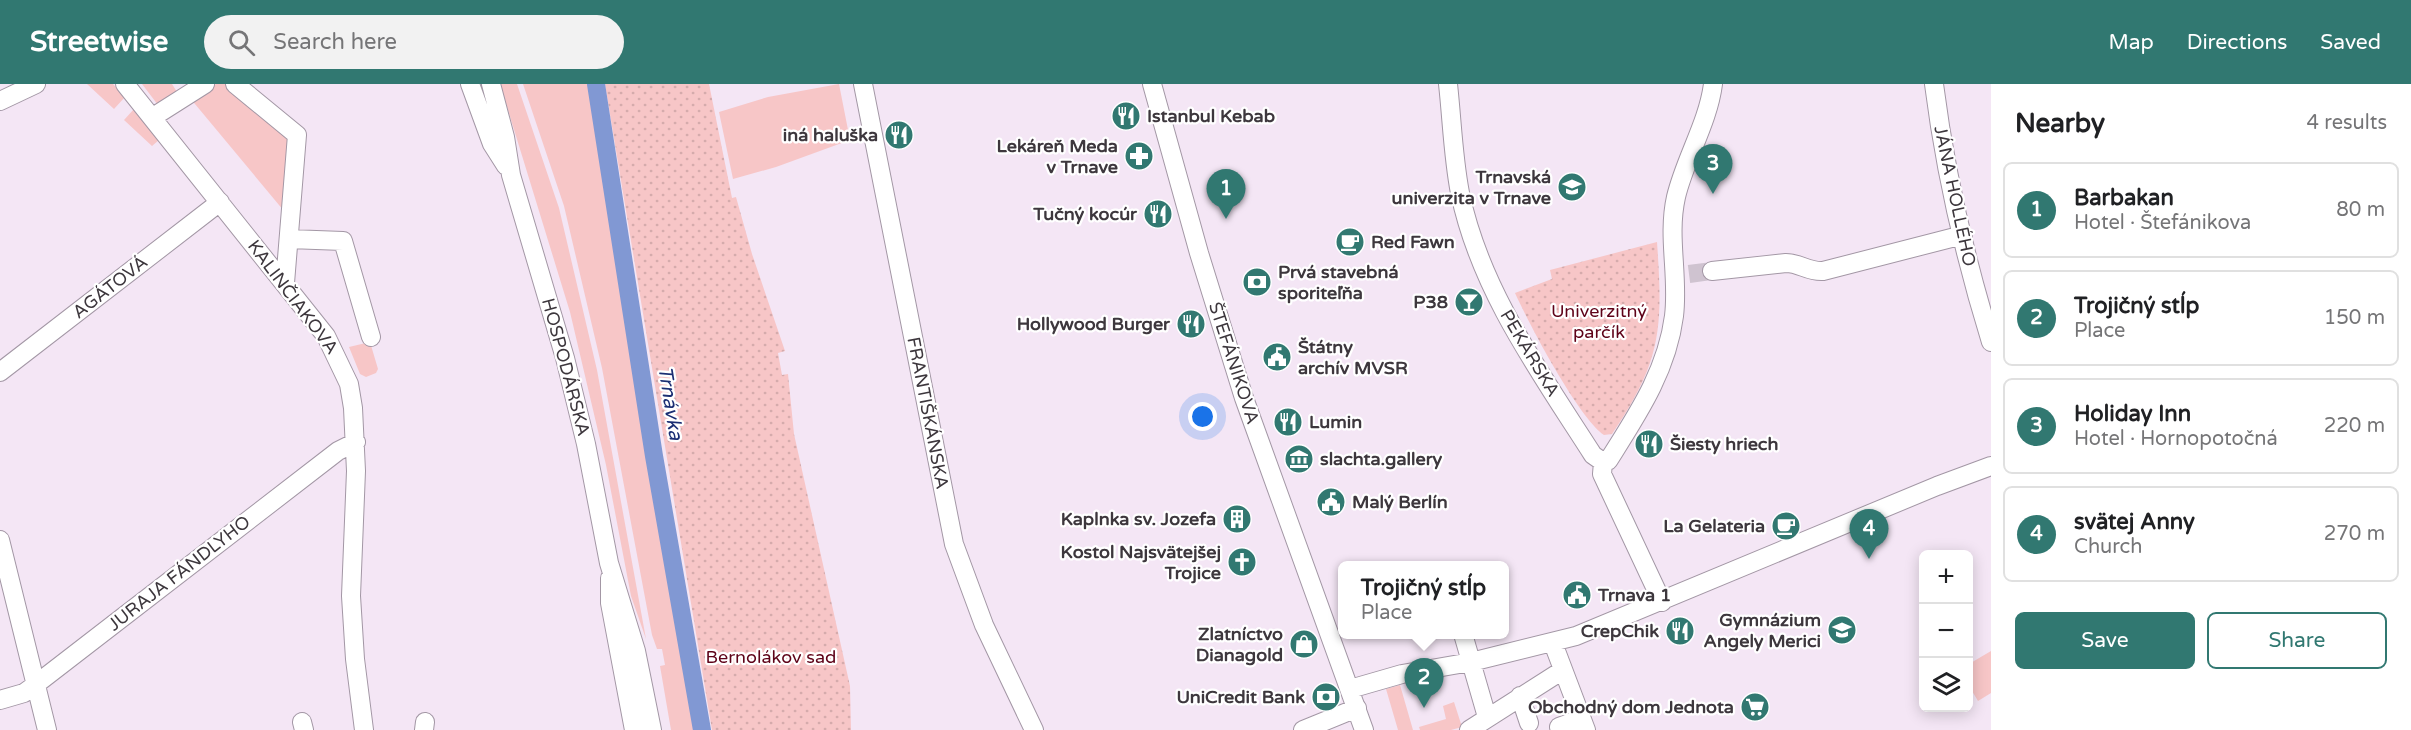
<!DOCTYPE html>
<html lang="en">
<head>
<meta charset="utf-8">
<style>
  :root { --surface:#fff; --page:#f2f2f2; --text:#202124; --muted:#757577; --line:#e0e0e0; --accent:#317871 }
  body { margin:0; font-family:"Varela Round",sans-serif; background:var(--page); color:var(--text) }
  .controls { position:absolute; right:18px; bottom:18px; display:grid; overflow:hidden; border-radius:9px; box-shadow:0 3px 15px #0003 }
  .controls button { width:54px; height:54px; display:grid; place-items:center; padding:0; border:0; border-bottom:2px solid var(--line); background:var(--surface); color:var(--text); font:30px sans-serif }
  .you { position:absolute; left:1203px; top:333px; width:21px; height:21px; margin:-15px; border:4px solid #fff; border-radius:50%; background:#1a73e8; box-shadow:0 0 0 9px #1a73e833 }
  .badge { display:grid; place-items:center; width:39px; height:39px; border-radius:50%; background:var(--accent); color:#fff; font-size:20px; font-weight:700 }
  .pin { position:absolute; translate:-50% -50px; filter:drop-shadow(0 2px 3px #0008) }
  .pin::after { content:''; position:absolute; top:32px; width:21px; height:18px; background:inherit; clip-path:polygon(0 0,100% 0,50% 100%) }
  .popup { position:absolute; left:1338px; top:477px; width:171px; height:78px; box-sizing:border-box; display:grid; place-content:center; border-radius:9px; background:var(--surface); filter:drop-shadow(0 2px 4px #0005); font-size:20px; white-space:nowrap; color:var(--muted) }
  .popup b { font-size:22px; color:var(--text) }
  .popup::after { content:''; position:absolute; left:50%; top:100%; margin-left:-12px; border:12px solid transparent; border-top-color:var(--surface) }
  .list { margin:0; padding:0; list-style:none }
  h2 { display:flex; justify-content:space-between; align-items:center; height:78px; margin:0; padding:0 24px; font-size:26px }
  h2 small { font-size:20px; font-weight:400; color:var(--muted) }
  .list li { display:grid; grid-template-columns:39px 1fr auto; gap:18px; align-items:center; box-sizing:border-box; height:96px; margin:0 12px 12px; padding:0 12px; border:2px solid var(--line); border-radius:9px }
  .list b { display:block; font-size:22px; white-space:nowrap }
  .list p { margin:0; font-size:20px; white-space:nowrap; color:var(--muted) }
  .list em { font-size:20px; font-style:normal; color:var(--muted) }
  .actions { display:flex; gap:12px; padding:18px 24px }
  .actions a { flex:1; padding:14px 0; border:2px solid var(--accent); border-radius:9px; text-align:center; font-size:21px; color:var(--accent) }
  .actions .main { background:var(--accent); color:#fff }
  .icon { flex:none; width:33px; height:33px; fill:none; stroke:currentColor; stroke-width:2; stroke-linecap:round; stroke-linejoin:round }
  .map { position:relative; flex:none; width:1991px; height:646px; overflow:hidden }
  header { display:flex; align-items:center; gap:36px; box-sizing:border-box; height:84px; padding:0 30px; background:var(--accent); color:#fff }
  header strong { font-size:28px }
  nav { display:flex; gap:33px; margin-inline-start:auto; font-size:21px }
  .search { width:420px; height:54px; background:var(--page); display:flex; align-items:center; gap:15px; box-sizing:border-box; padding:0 21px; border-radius:33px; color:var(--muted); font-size:22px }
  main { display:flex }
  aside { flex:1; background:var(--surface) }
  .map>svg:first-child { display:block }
  .grass { fill:#f7c6c7 }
  .park { fill:url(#park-dots) }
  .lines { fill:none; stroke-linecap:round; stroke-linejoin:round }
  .canal { stroke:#8198d3; stroke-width:18 }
  .minor-tunnel { stroke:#cfc3d0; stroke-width:18; stroke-dasharray:18 9; stroke-linecap:butt }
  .minor-casing { stroke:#a397a5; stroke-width:20 }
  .minor { stroke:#fff; stroke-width:18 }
  .labels { text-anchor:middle; stroke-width:4.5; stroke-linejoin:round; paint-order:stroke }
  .poi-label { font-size:18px; font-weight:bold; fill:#3d373d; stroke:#fff; text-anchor:end }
  .street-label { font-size:18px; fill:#3d373d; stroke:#fff }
  .park-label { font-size:18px; fill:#5e0218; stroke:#fff }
  .water-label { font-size:20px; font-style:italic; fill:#1b2e73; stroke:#fff }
</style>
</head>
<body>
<header>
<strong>Streetwise</strong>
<div class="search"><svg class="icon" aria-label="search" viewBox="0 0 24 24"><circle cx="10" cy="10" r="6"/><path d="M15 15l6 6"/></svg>Search here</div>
<nav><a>Map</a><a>Directions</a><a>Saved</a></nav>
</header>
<main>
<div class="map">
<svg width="1991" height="646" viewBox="0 0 1991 646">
  <defs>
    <pattern id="park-dots" width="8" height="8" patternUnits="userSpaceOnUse" patternTransform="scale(1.5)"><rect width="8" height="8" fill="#f7c6c7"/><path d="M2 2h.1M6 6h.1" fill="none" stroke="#d5abac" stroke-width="1.8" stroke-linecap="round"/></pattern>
  </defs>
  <rect width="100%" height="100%" fill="#f4e6f5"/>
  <path class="grass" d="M87 0H113L125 13 114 25Z
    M142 0H172L177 8 158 21Z
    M216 0H225L289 51 284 127 190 14Z
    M500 0H517L559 124 597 286 646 555 631 512 606 381 570 228Z
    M523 0H588L695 646H671L660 582 665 581 662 565H657L652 551 602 284 564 122Z
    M839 0 850 56 776 83 733 95 719 28 768 13Z
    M134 25 159 56 152 62 124 36Z
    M370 258 378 285 376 289 366 293 360 290 349 263Z
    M1991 567V609L1978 617 1969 602V580Z
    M1400 601 1413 646H1398L1386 605Z
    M1454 618 1462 643 1451 646H1420L1419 643 1446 635 1443 622Z"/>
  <path class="park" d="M605 0H709L732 114 736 113 752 170 785 267 778 269 782 291 788 290 794 350 850 602 851 646H712Z
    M1657 158C1663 244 1662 276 1612 350L1604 351C1578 333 1529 240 1515 209L1552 195 1550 186Z"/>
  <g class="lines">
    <path class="canal" d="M596 0 654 372 702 646"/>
    <path class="minor-tunnel" d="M1689 190 1712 187"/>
    <g class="minor-casing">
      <path id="minor" d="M125 0 326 252 349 300 353 324 356 387 351 512 355 575 364 646
        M235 0 297 51 285 199
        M470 0 492 60 506 82
        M491 0 505 53 511 91 565 274 586 360 609 479 636 567 652 646
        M863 0 954 460 984 541 1034 646
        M1152 0 1199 169 1244 314 1364 646
        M1448 0C1452 36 1453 73 1460 109 1480 206 1540 288 1593 371L1603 378
        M1934 0C1945 87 1965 174 1991 258
        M0 17 36 0
        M153 33 205 0
        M289 155 343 157 371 253
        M1712 187 1786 179C1800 179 1808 188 1823 187L1963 151
        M0 288 220 118
        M1603 378 1608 377C1637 331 1667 287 1674 232 1679 192 1667 153 1676 113 1685 75 1708 39 1713 0
        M1603 378 1602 390 1662 518
        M0 456 47 646
        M610 494V519L634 646
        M1463 550 1487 633
        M1553 559 1586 646
        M1350 605 1402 590 1471 578 1576 552 1937 402 1991 382
        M1520 612 1529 639
        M0 616 24 609 35 601 338 367 356 358
        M302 638 304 646
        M1559 643 1581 635
        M424 646 425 638
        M1303 646 1357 624
        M1469 646 1563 586"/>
    </g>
    <use href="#minor" class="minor"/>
  </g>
  <defs>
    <g id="restaurant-disc" transform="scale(1.5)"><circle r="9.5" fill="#317871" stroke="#fff"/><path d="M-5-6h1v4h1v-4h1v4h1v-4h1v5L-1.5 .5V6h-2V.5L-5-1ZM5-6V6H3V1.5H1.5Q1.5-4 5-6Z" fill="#fff"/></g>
    <g id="pharmacy-disc" transform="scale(1.5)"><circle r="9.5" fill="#317871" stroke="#fff"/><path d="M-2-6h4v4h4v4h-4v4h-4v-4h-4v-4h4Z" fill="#fff"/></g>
    <g id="university-disc" transform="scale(1.5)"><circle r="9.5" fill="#317871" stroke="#fff"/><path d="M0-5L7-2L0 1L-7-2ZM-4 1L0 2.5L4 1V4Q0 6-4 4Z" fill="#fff"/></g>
    <g id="cafe-disc" transform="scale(1.5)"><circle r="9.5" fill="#317871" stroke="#fff"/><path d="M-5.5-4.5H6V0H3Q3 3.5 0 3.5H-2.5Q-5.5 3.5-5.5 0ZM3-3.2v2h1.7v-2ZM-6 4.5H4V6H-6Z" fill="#fff"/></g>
    <g id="bank-disc" transform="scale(1.5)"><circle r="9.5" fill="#317871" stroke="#fff"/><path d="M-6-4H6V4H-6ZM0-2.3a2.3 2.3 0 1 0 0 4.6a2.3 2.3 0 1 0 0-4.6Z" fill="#fff"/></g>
    <g id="bar-disc" transform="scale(1.5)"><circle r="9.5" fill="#317871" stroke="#fff"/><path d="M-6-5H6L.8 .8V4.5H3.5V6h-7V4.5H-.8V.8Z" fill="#fff"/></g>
    <g id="civic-disc" transform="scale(1.5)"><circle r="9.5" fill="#317871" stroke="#fff"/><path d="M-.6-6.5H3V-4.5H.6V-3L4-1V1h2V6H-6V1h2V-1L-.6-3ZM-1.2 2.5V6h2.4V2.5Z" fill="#fff"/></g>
    <g id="museum-disc" transform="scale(1.5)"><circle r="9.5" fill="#317871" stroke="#fff"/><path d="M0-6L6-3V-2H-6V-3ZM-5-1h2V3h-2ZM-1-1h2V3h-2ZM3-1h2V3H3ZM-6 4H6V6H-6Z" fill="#fff"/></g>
    <g id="building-disc" transform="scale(1.5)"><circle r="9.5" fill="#317871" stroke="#fff"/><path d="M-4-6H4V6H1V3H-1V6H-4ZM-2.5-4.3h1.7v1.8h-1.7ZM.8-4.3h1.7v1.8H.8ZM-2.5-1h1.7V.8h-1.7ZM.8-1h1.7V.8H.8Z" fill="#fff"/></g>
    <g id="church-disc" transform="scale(1.5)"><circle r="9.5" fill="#317871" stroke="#fff"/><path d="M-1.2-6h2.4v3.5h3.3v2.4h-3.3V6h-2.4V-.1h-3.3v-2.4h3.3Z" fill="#fff"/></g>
    <g id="school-disc" transform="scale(1.5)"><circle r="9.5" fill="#317871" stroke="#fff"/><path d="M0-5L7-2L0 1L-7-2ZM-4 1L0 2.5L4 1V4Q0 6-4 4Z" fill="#fff"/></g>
    <g id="shop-disc" transform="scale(1.5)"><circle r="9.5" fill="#317871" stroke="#fff"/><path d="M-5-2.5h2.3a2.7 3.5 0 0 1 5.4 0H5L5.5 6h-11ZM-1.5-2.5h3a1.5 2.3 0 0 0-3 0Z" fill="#fff"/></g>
    <g id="supermarket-disc" transform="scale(1.5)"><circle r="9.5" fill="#317871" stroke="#fff"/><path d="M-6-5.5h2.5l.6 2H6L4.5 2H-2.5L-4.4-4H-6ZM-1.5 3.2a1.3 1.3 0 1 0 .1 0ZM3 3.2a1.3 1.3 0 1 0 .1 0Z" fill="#fff"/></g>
  </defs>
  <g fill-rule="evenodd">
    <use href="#restaurant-disc" x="1126" y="32"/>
    <use href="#restaurant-disc" x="899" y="51"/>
    <use href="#pharmacy-disc" x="1139" y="72"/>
    <use href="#university-disc" x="1572" y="103"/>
    <use href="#restaurant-disc" x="1158" y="130"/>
    <use href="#cafe-disc" x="1350" y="158"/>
    <use href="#bank-disc" x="1257" y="198"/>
    <use href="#bar-disc" x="1469" y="218"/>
    <use href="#restaurant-disc" x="1191" y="240"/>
    <use href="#civic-disc" x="1277" y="273"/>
    <use href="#restaurant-disc" x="1288" y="338"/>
    <use href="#restaurant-disc" x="1649" y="360"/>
    <use href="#museum-disc" x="1299" y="375"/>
    <use href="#civic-disc" x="1331" y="418"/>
    <use href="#building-disc" x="1237" y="435"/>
    <use href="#cafe-disc" x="1786" y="442"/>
    <use href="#church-disc" x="1242" y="478"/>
    <use href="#civic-disc" x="1577" y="511"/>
    <use href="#school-disc" x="1842" y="546"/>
    <use href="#restaurant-disc" x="1680" y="547"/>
    <use href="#shop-disc" x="1304" y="560"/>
    <use href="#bank-disc" x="1326" y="613"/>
    <use href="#supermarket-disc" x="1755" y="623"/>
  </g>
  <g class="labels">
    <g class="poi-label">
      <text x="1147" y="38" text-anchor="start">Istanbul Kebab</text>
      <text x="878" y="57">iná haluška</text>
      <text x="1118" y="68">Lekáreň Meda<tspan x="1118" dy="21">v Trnave</tspan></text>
      <text x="1551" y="99">Trnavská<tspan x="1551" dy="21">univerzita v Trnave</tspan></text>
      <text x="1137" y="136">Tučný kocúr</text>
      <text x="1371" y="164" text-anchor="start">Red Fawn</text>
      <text x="1278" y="194" text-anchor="start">Prvá stavebná<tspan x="1278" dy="21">sporiteľňa</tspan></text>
      <text x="1448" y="224">P38</text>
      <text x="1170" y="246">Hollywood Burger</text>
      <text x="1298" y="269" text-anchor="start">Štátny<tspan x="1298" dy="21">archív MVSR</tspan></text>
      <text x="1309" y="344" text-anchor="start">Lumin</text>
      <text x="1670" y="366" text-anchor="start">Šiesty hriech</text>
      <text x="1320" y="381" text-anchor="start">slachta.gallery</text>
      <text x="1352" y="424" text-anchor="start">Malý Berlín</text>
      <text x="1216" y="441">Kaplnka sv. Jozefa</text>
      <text x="1765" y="448">La Gelateria</text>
      <text x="1221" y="474">Kostol Najsvätejšej<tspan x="1221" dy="21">Trojice</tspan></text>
      <text x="1598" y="517" text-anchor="start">Trnava 1</text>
      <text x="1821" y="542">Gymnázium<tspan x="1821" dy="21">Angely Merici</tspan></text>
      <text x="1659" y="553">CrepChik</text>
      <text x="1283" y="556">Zlatníctvo<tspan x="1283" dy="21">Dianagold</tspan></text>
      <text x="1305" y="619">UniCredit Bank</text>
      <text x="1734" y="629">Obchodný dom Jednota</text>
    </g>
    <g class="street-label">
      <text transform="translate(1955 112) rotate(78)" y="6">JÁNA HOLLÉHO</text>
      <text transform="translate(110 203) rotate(-38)" y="6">AGÁTOVÁ</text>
      <text transform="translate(293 213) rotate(53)" y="6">KALINČIAKOVA</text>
      <text transform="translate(1530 269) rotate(59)" y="6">PEKÁRSKA</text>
      <text transform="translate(1234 279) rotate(72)" y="6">ŠTEFÁNIKOVA</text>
      <text transform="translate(566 283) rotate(75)" y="6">HOSPODÁRSKA</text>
      <text transform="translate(928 329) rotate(79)" y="6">FRANTIŠKÁNSKA</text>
      <text transform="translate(179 489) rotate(-38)" y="6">JURAJA FÁNDLYHO</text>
    </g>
    <g class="park-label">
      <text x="1599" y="233">Univerzitný<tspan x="1599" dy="21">parčík</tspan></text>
      <text x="771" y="579">Bernolákov sad</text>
    </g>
    <g class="water-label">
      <text transform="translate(671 319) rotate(81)" y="7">Trnávka</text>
    </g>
  </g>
</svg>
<div class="controls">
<button>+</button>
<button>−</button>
<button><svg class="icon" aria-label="layers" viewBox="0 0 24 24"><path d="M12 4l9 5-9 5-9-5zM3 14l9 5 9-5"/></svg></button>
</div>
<div class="you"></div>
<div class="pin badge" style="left:1226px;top:135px">1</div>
<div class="pin badge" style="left:1424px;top:624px">2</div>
<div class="popup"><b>Trojičný stĺp</b>Place</div>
<div class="pin badge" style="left:1713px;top:110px">3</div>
<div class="pin badge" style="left:1869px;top:475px">4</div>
</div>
<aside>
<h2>Nearby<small>4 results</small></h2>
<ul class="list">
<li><span class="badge">1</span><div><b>Barbakan</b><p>Hotel · Štefánikova</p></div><em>80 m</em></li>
<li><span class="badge">2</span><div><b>Trojičný stĺp</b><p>Place</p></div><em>150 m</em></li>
<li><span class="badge">3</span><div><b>Holiday Inn</b><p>Hotel · Hornopotočná</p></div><em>220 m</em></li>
<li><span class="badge">4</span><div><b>svätej Anny</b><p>Church</p></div><em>270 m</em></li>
</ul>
<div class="actions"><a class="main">Save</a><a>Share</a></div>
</aside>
</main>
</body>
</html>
